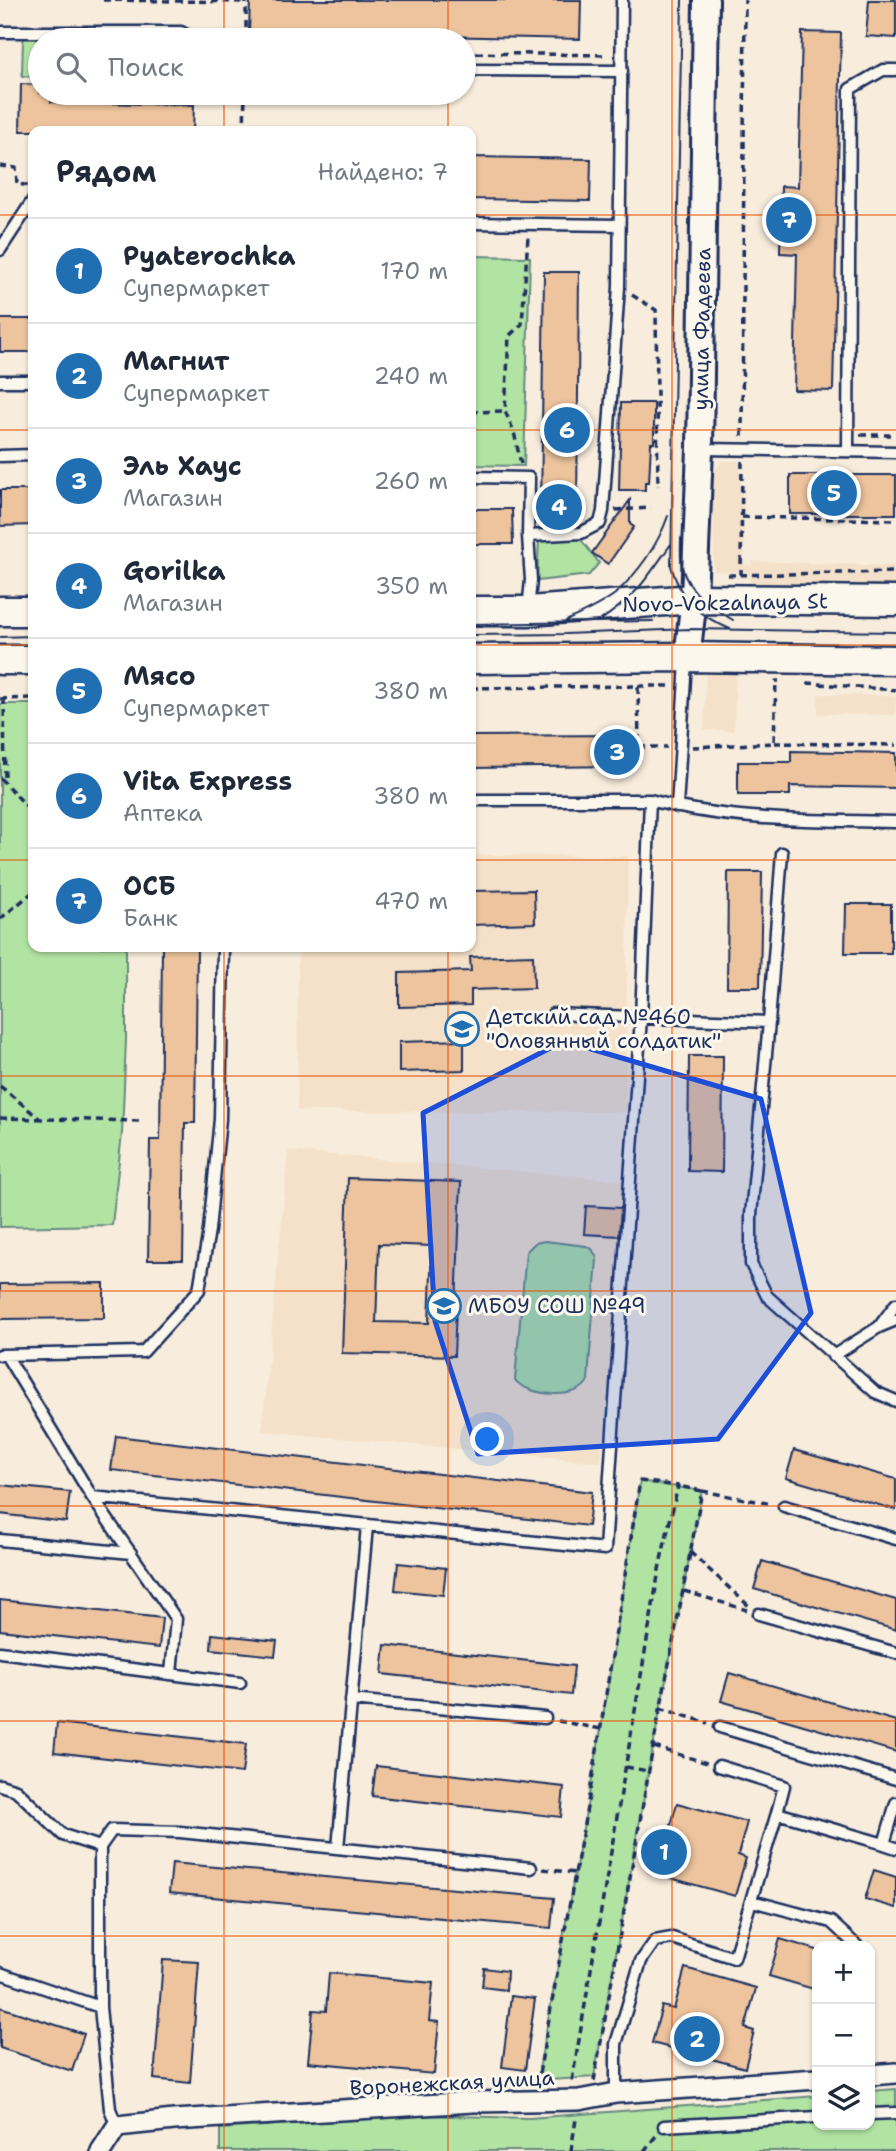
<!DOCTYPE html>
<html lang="ru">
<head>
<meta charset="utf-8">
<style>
  :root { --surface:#fff; --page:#f2f2f3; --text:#1f2937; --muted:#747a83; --line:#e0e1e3; --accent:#1f6fb2 }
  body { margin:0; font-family:"Shantell Sans",sans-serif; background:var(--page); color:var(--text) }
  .controls { position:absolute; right:21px; bottom:21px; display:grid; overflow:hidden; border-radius:14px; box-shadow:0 2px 5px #0004 }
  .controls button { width:63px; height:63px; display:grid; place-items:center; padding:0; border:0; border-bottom:2px solid var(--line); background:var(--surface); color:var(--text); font:35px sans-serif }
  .you { position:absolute; left:488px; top:1440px; width:24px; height:24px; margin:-18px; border:5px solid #fff; border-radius:50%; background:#1a73e8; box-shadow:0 0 0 10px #1a73e833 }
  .badge { display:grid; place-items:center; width:46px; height:46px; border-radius:50%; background:var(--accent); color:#fff; font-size:23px; font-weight:700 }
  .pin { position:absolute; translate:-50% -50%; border:4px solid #fff; box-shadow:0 2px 7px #0006 }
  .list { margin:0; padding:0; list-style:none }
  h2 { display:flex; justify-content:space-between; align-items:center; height:91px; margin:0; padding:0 28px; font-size:30px }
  h2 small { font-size:23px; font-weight:400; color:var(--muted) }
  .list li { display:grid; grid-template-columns:46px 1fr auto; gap:21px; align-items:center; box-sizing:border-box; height:105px; padding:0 28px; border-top:2px solid var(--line) }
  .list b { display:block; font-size:26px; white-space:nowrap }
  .list p { margin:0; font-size:23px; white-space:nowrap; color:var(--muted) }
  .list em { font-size:23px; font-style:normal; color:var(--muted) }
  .icon { flex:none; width:38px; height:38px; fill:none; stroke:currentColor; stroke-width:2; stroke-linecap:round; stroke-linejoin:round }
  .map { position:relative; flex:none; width:896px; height:2151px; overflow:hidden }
  .search { position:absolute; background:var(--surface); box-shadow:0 2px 5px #0004; left:28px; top:28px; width:448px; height:77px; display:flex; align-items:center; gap:18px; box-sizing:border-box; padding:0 24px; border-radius:38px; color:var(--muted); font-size:26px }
  .panel { position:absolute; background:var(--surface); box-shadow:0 2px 5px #0004; left:28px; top:126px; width:448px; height:826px; border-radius:14px }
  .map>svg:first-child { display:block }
  .built { fill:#f5e1c9 }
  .green { fill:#b1e3a3; stroke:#668980; stroke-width:2 }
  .building { fill:#edc49d; stroke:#1b2f5e; stroke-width:2; fill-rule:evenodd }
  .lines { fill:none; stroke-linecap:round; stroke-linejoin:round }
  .service-casing { stroke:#1b2f5e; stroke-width:15 }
  .minor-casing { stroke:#1b2f5e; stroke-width:24 }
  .tertiary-casing { stroke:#1b2f5e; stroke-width:30 }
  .secondary-casing { stroke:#1b2f5e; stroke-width:33 }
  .path { stroke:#1b2f5e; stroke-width:3.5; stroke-dasharray:7 5; stroke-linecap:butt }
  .service { stroke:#fbf7ec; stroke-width:10 }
  .minor { stroke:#fbf7ec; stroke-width:19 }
  .tertiary { stroke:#fbf7ec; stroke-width:24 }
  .secondary { stroke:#fbf7ec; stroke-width:28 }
  .tram { stroke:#1b2f5e; stroke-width:2 }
  .marked { fill:#1d4ed8; fill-opacity:0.2; stroke:#1d4ed8; stroke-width:5; stroke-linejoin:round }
  .grid { fill:none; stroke:#e8590c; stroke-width:2; stroke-opacity:0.55 }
  .labels { text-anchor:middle; stroke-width:6; stroke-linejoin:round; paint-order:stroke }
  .street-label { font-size:21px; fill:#1b2f5e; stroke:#fbf7ec }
  .poi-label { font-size:21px; fill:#1b2f5e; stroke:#fbf7ec; text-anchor:start }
</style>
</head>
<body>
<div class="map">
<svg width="896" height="2151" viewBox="0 0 896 2151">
  <rect width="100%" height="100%" fill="#f8eddc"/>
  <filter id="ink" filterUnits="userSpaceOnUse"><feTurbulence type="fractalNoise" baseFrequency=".0143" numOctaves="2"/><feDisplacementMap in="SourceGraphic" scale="14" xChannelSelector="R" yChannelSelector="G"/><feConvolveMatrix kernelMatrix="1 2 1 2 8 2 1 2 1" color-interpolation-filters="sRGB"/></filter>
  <g filter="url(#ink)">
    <path class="built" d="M722 461H739L743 504 745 565 751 566 752 561 896 566V594L750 589 749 572 714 571 713 474Z
      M706 671 736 672 734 731 704 730Z
      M818 694 896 696V715L818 714Z
      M471 855 628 856 626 1112 297 1111 298 947H471Z
      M288 1151 627 1181 601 1462 262 1431Z"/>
    <path class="green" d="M23 37 139 39 40 40V77L22 76Z
      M471 256 530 257 524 466 471 465Z
      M579 537 599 563 589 575 537 581 539 539Z
      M0 704H33V947H126V1040L122 1133 112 1225 0 1227Z
      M545 1241 586 1246 592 1249 597 1258 588 1380C580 1401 527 1396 515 1380L526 1252 535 1243Z
      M640 1481 702 1491 653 1747 594 2077 537 2081 601 1729Z
      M896 2089V2151H220V2129L416 2115 529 2118 817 2096V2125H870V2091Z"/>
    <path class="building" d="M250 0H581L580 39 249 32Z
      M869 0H896V38L866 36Z
      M802 32 841 33 833 391 794 390 797 254 780 253 781 186 798 187Z
      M21 84 40 85V93H51V102L194 105 193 131H20Z
      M471 157 591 159 590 201 471 199Z
      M544 272H579L577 513H541Z
      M0 319H33V352H0Z
      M621 403H654V443H651L649 482H645V490H619Z
      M790 475H896V514H790Z
      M0 490H33V525L0 526Z
      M630 500V524L634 527 608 564 592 553Z
      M471 509H512L513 544H471Z
      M623 735V766L471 768V736Z
      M791 751 896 753V788L790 786V795H738V762H791Z
      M728 872H762L760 987H727Z
      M534 890 535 923 471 925V891Z
      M846 904H891V953H845Z
      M162 947H197L195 1123H185L183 1260H148L150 1140H160Z
      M533 955 534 988 471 990V1005L399 1007V973L471 971 470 957Z
      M464 1040V1070L399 1072V1042Z
      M689 1056H723L722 1172 688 1171Z
      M348 1178 461 1182 454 1356 342 1353ZM379 1244 432 1246 429 1323 376 1322Z
      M586 1206 621 1208 619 1236 584 1234Z
      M104 1283V1318L0 1319V1284Z
      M116 1436 592 1492 588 1526 111 1470Z
      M794 1450 896 1479V1510L786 1478Z
      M0 1485 70 1492 66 1522 0 1514Z
      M762 1561 896 1600V1630L754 1589Z
      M398 1563 446 1568 443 1595 395 1590Z
      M0 1600 162 1618 159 1648 0 1630Z
      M212 1634 277 1641 275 1656 211 1649Z
      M385 1645 574 1666 571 1695 382 1674Z
      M729 1673 896 1721V1752L721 1701Z
      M57 1723 246 1744 242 1773 54 1752Z
      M376 1766 564 1787 561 1817 372 1796Z
      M677 1803 747 1822 738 1855 746 1858 735 1896 649 1872 660 1834 668 1836Z
      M172 1863 554 1898 551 1928 169 1893Z
      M874 1870 896 1877V1908L865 1899Z
      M780 1939 817 1950V1990L769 1976Z
      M163 1960 199 1962 190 2083 154 2079Z
      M484 1968 507 1971 506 1990 482 1987Z
      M685 1968 756 1988 745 2028 754 2031 745 2068 652 2043 662 2006 674 2009Z
      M329 1973 433 1983 429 2021 439 2022 434 2074 308 2062 313 2010 326 2011Z
      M511 1996 535 1999 525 2070 502 2067Z
      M0 2007 84 2034 72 2071 0 2048Z"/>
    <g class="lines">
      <g class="service-casing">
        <path id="service" d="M0 32H181L195 40
          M464 70 622 71
          M471 223 619 225
          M0 250 33 200
          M0 381H33
          M701 449 896 452
          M848 451 850 89 883 70H896
          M0 456 33 455
          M471 477 529 478 528 536 531 580 528 610
          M528 536 581 533 600 523 603 511 619 287 622 0
          M471 800H650C730 822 813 820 896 822
          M677 807 686 661
          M553 1014 769 1022 751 1215V1264L767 1296 875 1392 896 1401
          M769 1022 782 853
          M879 1327 896 1320
          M0 1355 143 1352 199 1290 209 1230 220 1119 223 947
          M6 1355 92 1497 176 1619 171 1674
          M833 1356 879 1327 896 1304
          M92 1497 605 1549 641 1017 650 800
          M784 1506 896 1539
          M0 1540 131 1553
          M759 1614 896 1653
          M0 1652 240 1683
          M351 1700 545 1718
          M720 1727 896 1779
          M719 1766 784 1786 777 1813
          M0 1785 16 1790 63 1835 100 1847
          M896 1803 884 1844 896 1848
          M338 1848 367 1526
          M752 1901 831 1922 857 1946
          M0 1973 100 2007
          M616 2093V2044L641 1961 655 1941 672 1938 734 1958 777 1813 884 1844
          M870 2114 896 2113
          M117 2126 110 2109 100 2007V1847L112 1830 180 1832 531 1868
          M664 2126 817 2117"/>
      </g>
      <g class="minor-casing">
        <path id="minor" d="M870 2075 896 2073
          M101 2151 117 2126 174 2120 473 2102 579 2100 616 2093 817 2079"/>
      </g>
      <g class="tertiary-casing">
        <path id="tertiary" d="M687 657 694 599 700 449 706 0"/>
      </g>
      <g class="secondary-casing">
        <path id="secondary" d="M0 611H33
          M471 611H528L694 599 896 601
          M471 659 687 657 896 660
          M0 660H33"/>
      </g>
      <path class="path" d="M103 0 246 2
        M246 40V0
        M464 53 608 55
        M244 131 245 93
        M0 166 16 168 17 184 32 186
        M632 295 656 310 658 486
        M471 412 505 411
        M860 435H896
        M742 436 745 0
        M742 461 741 574 743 579
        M521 464 514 432 505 411 509 336 522 324 528 236
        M615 510 651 508
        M742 517 896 520
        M728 575 896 572
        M807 683 896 690
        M638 686H671
        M471 688 638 686 639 747H667
        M4 698 5 783
        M0 699 33 698
        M774 743 896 745
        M692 747 774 743 776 681H779
        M0 778 33 813
        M0 919 33 892
        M0 1086 39 1118
        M0 1118 141 1121
        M702 1491 772 1504
        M690 1552 749 1606
        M684 1591 747 1610
        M660 1708 708 1723
        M558 1721 601 1729
        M654 1747 707 1763
        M626 1767 648 1771
        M543 1869 575 1873
        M594 2081 653 1747 702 1491 678 1486
        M537 2085 595 1763 640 1481 678 1486 660 1564 572 2081
        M571 2151 576 2119
        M644 2151 656 2136"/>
      <use href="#service" class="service"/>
      <use href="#minor" class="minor"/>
      <use href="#tertiary" class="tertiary"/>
      <use href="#secondary" class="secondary"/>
      <path class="tram" d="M682 0 671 566C682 603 698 615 732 630
        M681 538C681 547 680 558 682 567 688 593 713 608 733 620
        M566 621C582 613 601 605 615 594 638 573 658 545 668 516
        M598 622C636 597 645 581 671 544
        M471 624 653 621
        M471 635 565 634 690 629 896 632
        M0 637 33 636"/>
    </g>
  </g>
  <path class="marked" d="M564 1041 761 1099 811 1313 718 1439 478 1454 435 1321 423 1113Z"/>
  <path class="grid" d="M224 0V40M448 0V40M672 0V2151M224 93V131M448 93V131M0 215H33M471 215H896M0 430H33M471 430H896M0 645H33M471 645H896M0 860H33M471 860H896M224 947V2151M448 947V2151M0 1076H896M0 1291H896M0 1506H896M0 1721H896M0 1936H896"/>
  <defs>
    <g id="school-ring" transform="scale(1.75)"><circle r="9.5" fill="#fbf7ec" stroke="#1f6fb2" stroke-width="1.5"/><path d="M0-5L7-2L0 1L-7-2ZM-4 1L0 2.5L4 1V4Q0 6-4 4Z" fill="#1f6fb2"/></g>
  </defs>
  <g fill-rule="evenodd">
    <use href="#school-ring" x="462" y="1029"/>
    <use href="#school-ring" x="444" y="1306"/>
  </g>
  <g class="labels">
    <g class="street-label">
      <text transform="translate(702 329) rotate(-89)" y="7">улица Фадеева</text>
      <text transform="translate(725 603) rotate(-1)" y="7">Novo-Vokzalnaya St</text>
      <text transform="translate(452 2083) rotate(-3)" y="7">Воронежская улица</text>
    </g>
    <g class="poi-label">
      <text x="486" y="1024">Детский сад №460<tspan x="486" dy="24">"Оловянный солдатик"</tspan></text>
      <text x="468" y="1313">МБОУ СОШ №49</text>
    </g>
  </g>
</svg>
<div class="controls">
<button>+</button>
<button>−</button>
<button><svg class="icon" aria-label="layers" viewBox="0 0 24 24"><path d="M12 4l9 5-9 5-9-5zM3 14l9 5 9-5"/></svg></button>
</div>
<div class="you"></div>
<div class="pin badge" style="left:664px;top:1852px">1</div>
<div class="pin badge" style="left:697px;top:2039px">2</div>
<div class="pin badge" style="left:617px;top:752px">3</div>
<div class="pin badge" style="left:559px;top:507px">4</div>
<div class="pin badge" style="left:834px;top:493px">5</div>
<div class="pin badge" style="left:567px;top:430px">6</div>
<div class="pin badge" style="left:789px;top:220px">7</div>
<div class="search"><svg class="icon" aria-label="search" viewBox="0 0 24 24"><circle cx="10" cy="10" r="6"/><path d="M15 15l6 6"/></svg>Поиск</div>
<section class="panel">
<h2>Рядом<small>Найдено: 7</small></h2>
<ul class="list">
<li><span class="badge">1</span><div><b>Pyaterochka</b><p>Супермаркет</p></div><em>170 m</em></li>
<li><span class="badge">2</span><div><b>Магнит</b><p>Супермаркет</p></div><em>240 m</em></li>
<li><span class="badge">3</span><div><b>Эль Хаус</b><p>Магазин</p></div><em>260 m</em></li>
<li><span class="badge">4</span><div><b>Gorilka</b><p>Магазин</p></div><em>350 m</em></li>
<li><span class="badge">5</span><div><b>Мясо</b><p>Супермаркет</p></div><em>380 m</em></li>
<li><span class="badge">6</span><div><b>Vita Express</b><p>Аптека</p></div><em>380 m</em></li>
<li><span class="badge">7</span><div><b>ОСБ</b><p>Банк</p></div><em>470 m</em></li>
</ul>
</section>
</div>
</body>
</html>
